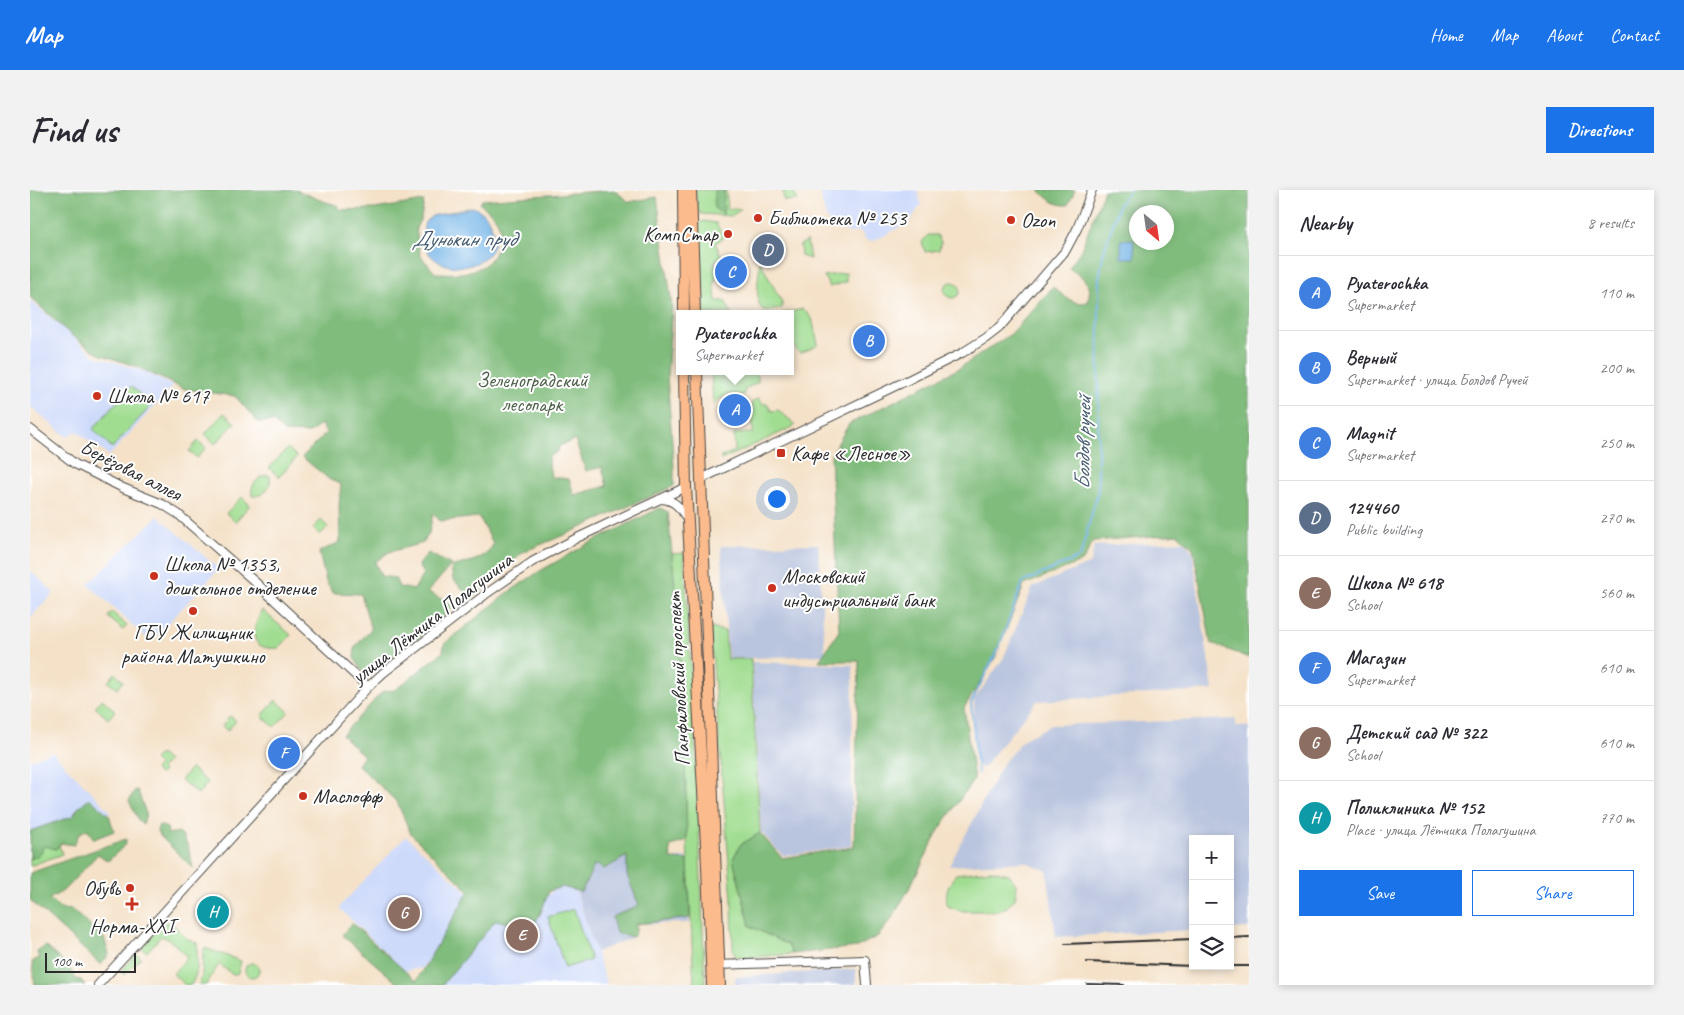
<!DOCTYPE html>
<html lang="en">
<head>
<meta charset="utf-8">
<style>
  :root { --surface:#fff; --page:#f2f2f3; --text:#2b2b33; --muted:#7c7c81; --line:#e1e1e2; --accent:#1a73e8 }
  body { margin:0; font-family:Caveat,sans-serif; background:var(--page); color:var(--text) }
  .controls { position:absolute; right:15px; bottom:15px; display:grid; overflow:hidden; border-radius:0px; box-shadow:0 2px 8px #0003 }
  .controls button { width:45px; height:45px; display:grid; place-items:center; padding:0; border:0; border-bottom:1px solid var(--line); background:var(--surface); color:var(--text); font:25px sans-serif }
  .compass { position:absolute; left:1099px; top:15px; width:45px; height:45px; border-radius:50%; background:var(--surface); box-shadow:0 2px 8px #0003; rotate:151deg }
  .scale { position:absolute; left:15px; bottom:12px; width:91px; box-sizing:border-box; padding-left:5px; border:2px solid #2b2b2b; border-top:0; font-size:14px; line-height:18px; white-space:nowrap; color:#2b2b2b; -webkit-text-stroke:4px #fff; paint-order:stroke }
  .you { position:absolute; left:746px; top:308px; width:18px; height:18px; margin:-12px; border:4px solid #fff; border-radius:50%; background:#1a73e8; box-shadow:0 0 0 8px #1a73e833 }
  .badge { display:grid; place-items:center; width:32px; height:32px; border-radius:50%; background:var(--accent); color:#fff; font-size:16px; font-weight:700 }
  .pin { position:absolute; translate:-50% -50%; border:2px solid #fff; box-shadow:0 1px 5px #0006 }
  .popup { position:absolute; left:646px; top:120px; width:118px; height:65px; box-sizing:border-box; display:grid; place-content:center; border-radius:0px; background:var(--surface); filter:drop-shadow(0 1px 4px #0005); font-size:16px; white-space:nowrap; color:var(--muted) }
  .popup b { font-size:19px; color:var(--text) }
  .popup::after { content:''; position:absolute; left:50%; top:100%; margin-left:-10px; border:10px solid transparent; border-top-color:var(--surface) }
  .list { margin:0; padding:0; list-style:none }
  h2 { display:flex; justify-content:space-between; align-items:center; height:65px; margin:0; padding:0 20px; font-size:21px }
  h2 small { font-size:16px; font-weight:400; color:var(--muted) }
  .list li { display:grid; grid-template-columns:32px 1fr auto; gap:15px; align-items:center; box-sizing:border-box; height:75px; padding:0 20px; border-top:1px solid var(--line) }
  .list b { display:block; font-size:19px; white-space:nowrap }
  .list p { margin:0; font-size:16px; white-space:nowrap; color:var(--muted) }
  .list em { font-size:16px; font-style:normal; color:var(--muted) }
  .actions { display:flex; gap:10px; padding:15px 20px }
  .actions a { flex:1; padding:11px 0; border:1px solid var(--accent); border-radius:0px; text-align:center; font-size:18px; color:var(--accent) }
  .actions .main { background:var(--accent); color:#fff }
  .icon { flex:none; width:28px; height:28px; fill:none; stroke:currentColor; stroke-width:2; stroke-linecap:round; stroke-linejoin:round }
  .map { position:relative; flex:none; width:1219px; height:795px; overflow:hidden; border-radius:0px }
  header { display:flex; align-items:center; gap:30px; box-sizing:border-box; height:70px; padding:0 25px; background:var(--accent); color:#fff }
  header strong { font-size:24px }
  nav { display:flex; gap:28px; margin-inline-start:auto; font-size:18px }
  .intro { display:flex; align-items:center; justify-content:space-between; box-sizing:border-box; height:120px; padding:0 30px }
  h1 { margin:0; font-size:35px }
  .button { padding:12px 22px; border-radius:0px; background:var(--accent); color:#fff; font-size:18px; font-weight:700 }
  main { display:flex; gap:30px; padding:0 30px }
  aside { flex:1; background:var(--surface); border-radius:0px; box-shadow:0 2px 8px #0003 }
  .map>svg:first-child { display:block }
  .built { fill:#cedafa }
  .industrial { fill:#b9c4de }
  .green { fill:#a0dd91; stroke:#66845e }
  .forest { fill:#80bc7b; stroke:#567453; fill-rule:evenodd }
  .water { fill:#71b2e6; stroke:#4e6e88 }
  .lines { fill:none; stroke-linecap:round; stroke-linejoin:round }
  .stream { stroke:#71b2e6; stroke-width:2 }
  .minor-casing { stroke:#494642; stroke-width:10 }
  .major-casing { stroke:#494642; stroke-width:12 }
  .minor { stroke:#fff; stroke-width:8 }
  .major { stroke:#fbbb8d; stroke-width:10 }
  .rail { stroke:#2b2b2b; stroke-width:2 }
  .poi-dot { fill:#c8321e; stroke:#fff; stroke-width:2 }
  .labels { text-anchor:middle; stroke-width:4; stroke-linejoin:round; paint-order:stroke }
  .poi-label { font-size:21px; fill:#2b2b2b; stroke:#fff; text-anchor:start }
  .park-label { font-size:21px; fill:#4e604a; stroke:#fff }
  .street-label { font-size:21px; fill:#2b2b2b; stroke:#fff }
  .water-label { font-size:22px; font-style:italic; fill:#445a6c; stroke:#fff }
</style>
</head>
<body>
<header>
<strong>Map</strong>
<nav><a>Home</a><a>Map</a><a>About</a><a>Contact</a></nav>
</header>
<div class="intro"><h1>Find us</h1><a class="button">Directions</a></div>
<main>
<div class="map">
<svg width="1219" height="795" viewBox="0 0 1219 795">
  <rect width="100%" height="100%" fill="#fff"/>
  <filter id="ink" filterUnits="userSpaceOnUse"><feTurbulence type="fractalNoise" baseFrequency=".02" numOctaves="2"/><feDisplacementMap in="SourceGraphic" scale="10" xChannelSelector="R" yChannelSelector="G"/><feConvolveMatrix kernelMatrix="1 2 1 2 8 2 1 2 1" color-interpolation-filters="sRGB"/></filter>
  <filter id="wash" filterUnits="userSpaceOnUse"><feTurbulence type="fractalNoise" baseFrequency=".0096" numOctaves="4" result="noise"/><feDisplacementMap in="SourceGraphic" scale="20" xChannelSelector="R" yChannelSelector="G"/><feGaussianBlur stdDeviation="1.12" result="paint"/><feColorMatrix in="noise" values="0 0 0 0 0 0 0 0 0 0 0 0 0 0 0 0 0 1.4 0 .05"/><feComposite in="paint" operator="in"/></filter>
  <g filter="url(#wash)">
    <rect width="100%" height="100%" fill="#f4e1c7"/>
    <path class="built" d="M791 0H888L891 15 881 29 873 35 854 46 842 51 836 50 830 41 820 43 801 35 796 28 792 12Z
      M0 110 65 166 113 181 143 196 79 266 46 241 37 247 0 216Z
      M128 326 189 379 125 447H115L58 394Z
      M0 380 24 403 0 428Z
      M22 562 81 622 0 649V570Z
      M376 646 438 703 403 763 392 778 375 781 310 719 311 715Z
      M540 683 577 795H404L442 711 489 735Z"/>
    <path class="industrial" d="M1154 351 1162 361 1183 500 1007 511 952 579 944 570V510L973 469 1003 397 1061 373 1064 356Z
      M788 354 795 465 698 469 691 356Z
      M722 472 823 475 821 656 753 666 731 642Z
      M1206 529V536L1219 537V738L1200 739V649H1163V740L1026 747 1017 681 996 672 919 676 974 572 994 549 1021 535Z
      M654 610V652L640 656 641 669 656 667 659 733 606 734V741L603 747 566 762 531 653Z
      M826 779V795H705V787Z"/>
    <path class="green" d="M666 0H685L684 18 693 23 694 0H696L698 19H711L702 26 671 24 667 18Z
      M753 0H762L768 10 754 11Z
      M673 31 686 33 694 48 685 53 692 67 684 72 691 86 684 91 686 111H695L702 124H673L668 35Z
      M898 45H907L911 52 909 60 895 62 892 52Z
      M777 51 780 69 771 66 770 55Z
      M730 72 752 112V118C746 119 737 123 732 119 724 113 729 81 730 72Z
      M816 83V92L799 97 794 86Z
      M914 100a8 8 0 1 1 16 0a8 8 0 1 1-16 0Z
      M773 119 782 128 788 154 785 157 770 163C758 154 760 138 760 124H749Z
      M681 181H724L728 185V192L715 199 714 205 697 204 683 214Z
      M101 196 122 215 82 258 63 239Z
      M729 208 733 214H738L741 221 748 220 765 234V236L691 270V267L705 261 704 244 723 243 722 212Z
      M194 223 205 233 185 254 175 244Z
      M168 251 176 258 167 268 159 261Z
      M258 258 267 267 249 287 239 278Z
      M237 285 240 286C242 297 234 307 222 306 220 295 227 288 237 285Z
      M212 307 220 315 205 332 196 323Z
      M291 330 298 337 290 345 283 338Z
      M654 363 668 610 675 795H664L657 649 655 566 648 427 641 364Z
      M232 420 261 445 249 458C217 461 222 440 232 420Z
      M82 422 97 436 93 440 78 427Z
      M680 438 695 441 697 469H721L730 643 710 655 703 669 720 736 758 755 762 764 712 768 705 766 703 759 702 710Z
      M85 483 93 491 87 499 78 492Z
      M72 509 85 521 78 529 65 517Z
      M246 510 259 522 244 537 232 526Z
      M200 526 206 531 197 541 192 536Z
      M130 564 138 571 131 579 133 581 130 585 125 580 129 575 124 570Z
      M161 578 178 593 168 604 151 590Z
      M27 649 32 664 0 676V658Z
      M961 680 979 684 987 696 985 709 977 717 968 721H930L918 716C913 705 919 694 926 684Z
      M544 719 561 770 535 778 518 727Z
      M135 732 144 735 156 748 167 753C167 770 170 780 161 795H155L143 784 157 767C150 759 141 749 131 746L117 762 113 759 112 757Z
      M175 758 211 771 208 783 203 785 189 774 176 795H169L172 786 173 761Z
      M106 764 111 768 94 785 91 781Z
      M215 780a7 7 0 1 1 14 0a7 7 0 1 1-14 0Z"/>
    <path class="forest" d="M0 0H266L293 11 309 16V20L345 19 394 11 391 28 386 38 390 65 405 83C416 83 428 85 440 81 458 77 466 66 469 49 470 43 470 35 467 30 463 23 456 18 450 14L452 10 584 0 599 12 627 7 642 116 637 186 644 277V296L539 343 493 362 465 390 441 408 423 389 421 377C435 373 460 369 463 353L449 327 410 331 403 324 399 343 393 353 359 362 345 372 351 386 365 388 369 397 384 400 393 384 388 375 398 363 421 375 398 402 419 413 423 417 368 468 361 467 344 482H333L324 468 325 457 341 439 331 404 303 403 296 392 289 362 310 352 309 316 311 294 300 290 272 267 296 243 291 234 280 243 254 242 243 232H228L205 206 154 199 105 176 69 164 41 145 0 107ZM545 250 556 281 572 277 577 296 544 305 539 289 521 287 518 267 528 261 529 256Z
      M685 0H694L693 24 684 18Z
      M1009 0H1045L1038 15C1026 16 1016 8 1009 0Z
      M1074 0H1219V468L1181 453 1163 358 1148 344 1063 351 1053 371 994 395 965 468 934 518 944 589 909 640 880 697 861 730 848 746 827 757 762 764 758 755 720 736 703 669 710 655 730 643 752 668 824 657 829 471H789L809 441 801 265 819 234 928 179 981 144 1023 97C1034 106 1043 116 1058 112L1060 98 1053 88 1039 78 1051 60ZM1106 22H1136V52H1106Z
      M630 318 638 322 648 427 655 566 657 649 654 652 640 656 641 669 658 670 660 728 606 734V741L603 747 586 743 582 727 609 715 597 685V666L574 679 565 674 551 702 532 697 519 701 511 722 500 742 486 735 466 730 412 795H364L366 792 312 745 322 733 386 791 439 701 381 644 367 612 328 575 334 566 312 545 353 501 365 500 413 462 414 454 476 404 510 381 554 356Z
      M105 600 108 601 116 624 113 634 109 631 99 611Z
      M59 608 79 625 84 641 64 649 57 639 49 644 44 655 31 653 26 659 14 656 9 666 0 669V641L43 626 48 618Z
      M129 635 137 638 138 644 149 642C158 651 160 665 163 678L130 646 127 641Z
      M96 649V654L78 671 68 664 33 701 19 709 31 719 42 720 74 748 79 764 71 775 0 710V683Z
      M16 756 39 778 46 789 51 790 55 795H5L2 772 9 768 7 762Z"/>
    <path class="water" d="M443 17C454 22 458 26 462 38 478 88 379 93 395 32L402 26Z
      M1103 49 1105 68H1091V50Z"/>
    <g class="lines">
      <path class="stream" d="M948 583 941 513 969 457 993 392 1050 367 1068 301 1069 89 1073 64 1089 15 1100 0"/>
    </g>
  </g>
  <g filter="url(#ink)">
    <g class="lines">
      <g class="minor-casing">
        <path id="minor" d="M0 239 45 274 93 298 132 314 148 324 224 391 338 497
          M671 289 878 190 932 163 956 148 969 138 1036 60 1047 39 1062 0
          M630 309C644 309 651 318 657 329
          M686 775 835 770 837 795
          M68 795 338 497 353 483 456 404 502 372 547 348 656 297"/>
      </g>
      <g class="major-casing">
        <path id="major" d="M653 0 654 124
          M661 0 665 124
          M654 181 656 297 676 654 682 795
          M667 181 690 795"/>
      </g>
      <use href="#minor" class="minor"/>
      <use href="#major" class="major"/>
      <path class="rail" d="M1200 748 1219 747
        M1035 754 1163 749
        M1057 772 1163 776
        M1171 776H1177
        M1200 776H1219
        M1057 794 1094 795"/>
    </g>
  </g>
  <g class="poi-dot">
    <circle cx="728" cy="28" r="5"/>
    <circle cx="981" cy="30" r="5"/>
    <circle cx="698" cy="44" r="5"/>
    <circle cx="67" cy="206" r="5"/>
    <rect x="746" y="258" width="10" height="10" rx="2.5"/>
    <circle cx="124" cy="386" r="5"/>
    <circle cx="742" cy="398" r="5"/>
    <circle cx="163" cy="421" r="5"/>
    <circle cx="273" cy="606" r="5"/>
    <circle cx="100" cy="698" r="5"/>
    <path d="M99.5 706.5h5v5h5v5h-5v5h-5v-5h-5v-5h5z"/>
  </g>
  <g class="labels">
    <g class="poi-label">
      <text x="738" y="35">Библиотека № 253</text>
      <text x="991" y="37">Ozon</text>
      <text x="688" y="51" text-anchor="end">КомпСтар</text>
      <text x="77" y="213">Школа № 617</text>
      <text x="761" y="270">Кафе «Лесное»</text>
      <text x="134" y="381">Школа № 1353,<tspan x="134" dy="24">дошкольное отделение</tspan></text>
      <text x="752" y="393">Московский<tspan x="752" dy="24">индустриальный банк</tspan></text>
      <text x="163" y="449" text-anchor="middle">ГБУ Жилищник<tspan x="163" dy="24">района Матушкино</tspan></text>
      <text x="283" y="613">Маслофф</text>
      <text x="90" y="705" text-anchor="end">Обувь</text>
      <text x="102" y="743" text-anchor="middle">Норма-XXI</text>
    </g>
    <g class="park-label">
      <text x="502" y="197">Зеленоградский<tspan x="502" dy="24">лесопарк</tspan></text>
    </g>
    <g class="street-label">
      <text transform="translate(101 280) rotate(27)" y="7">Берёзовая аллея</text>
      <text transform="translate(402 428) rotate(-38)" y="7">улица Лётчика Полагушина</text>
      <text transform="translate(648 489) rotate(-93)" y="7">Панфиловский проспект</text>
    </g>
    <g class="water-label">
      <text x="434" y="56">Дунькин пруд</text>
      <text transform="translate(1052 253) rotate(-89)" y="8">Болдов ручей</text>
    </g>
  </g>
</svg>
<div class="controls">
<button>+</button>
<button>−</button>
<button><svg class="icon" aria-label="layers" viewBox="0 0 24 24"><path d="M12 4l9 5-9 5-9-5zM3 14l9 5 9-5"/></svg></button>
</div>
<svg class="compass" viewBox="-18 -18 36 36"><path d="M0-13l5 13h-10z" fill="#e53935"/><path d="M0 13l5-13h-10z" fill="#7c7c81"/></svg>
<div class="scale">100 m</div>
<div class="you"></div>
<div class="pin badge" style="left:705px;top:220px;background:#3f7fe0">A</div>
<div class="popup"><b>Pyaterochka</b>Supermarket</div>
<div class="pin badge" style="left:839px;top:151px;background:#3f7fe0">B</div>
<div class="pin badge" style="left:701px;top:82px;background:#3f7fe0">C</div>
<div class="pin badge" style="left:738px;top:60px;background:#5c6f8a">D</div>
<div class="pin badge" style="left:492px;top:745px;background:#8d6e63">E</div>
<div class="pin badge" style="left:254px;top:563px;background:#3f7fe0">F</div>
<div class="pin badge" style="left:374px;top:723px;background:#8d6e63">G</div>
<div class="pin badge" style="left:183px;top:722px;background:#0f9aa8">H</div>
</div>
<aside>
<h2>Nearby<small>8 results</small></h2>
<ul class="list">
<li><span class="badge" style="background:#3f7fe0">A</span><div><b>Pyaterochka</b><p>Supermarket</p></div><em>110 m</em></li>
<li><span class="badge" style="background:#3f7fe0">B</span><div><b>Верный</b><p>Supermarket · улица Болдов Ручей</p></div><em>200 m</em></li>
<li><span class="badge" style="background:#3f7fe0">C</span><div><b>Magnit</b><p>Supermarket</p></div><em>250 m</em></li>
<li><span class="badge" style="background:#5c6f8a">D</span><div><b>124460</b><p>Public building</p></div><em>270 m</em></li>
<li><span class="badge" style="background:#8d6e63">E</span><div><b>Школа № 618</b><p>School</p></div><em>560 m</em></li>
<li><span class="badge" style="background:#3f7fe0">F</span><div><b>Магазин</b><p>Supermarket</p></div><em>610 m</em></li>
<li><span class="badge" style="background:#8d6e63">G</span><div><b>Детский сад № 322</b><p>School</p></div><em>610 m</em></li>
<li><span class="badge" style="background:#0f9aa8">H</span><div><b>Поликлиника № 152</b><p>Place · улица Лётчика Полагушина</p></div><em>770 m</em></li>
</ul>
<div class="actions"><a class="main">Save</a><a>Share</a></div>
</aside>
</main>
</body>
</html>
